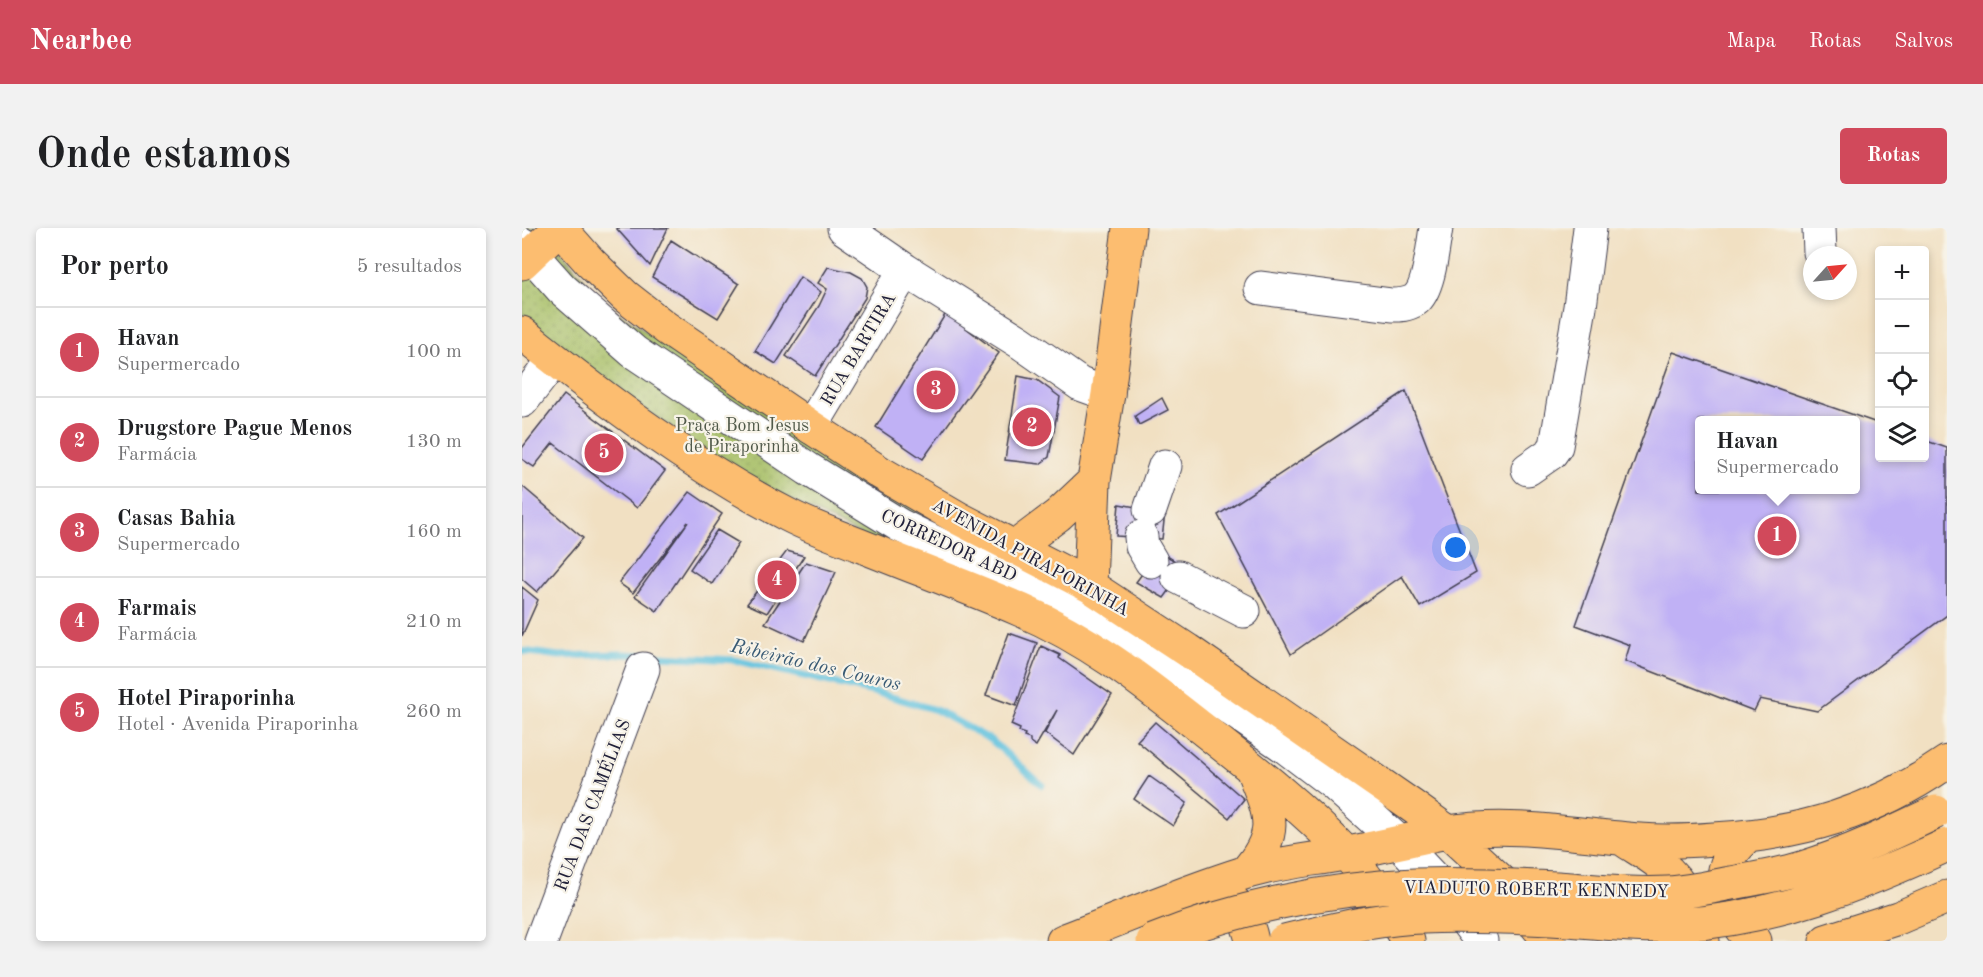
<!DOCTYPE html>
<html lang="pt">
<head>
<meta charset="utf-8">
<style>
  :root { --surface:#fff; --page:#f2f2f2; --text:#202124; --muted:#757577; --line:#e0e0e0; --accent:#d1495b }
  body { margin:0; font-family:"Old Standard TT",serif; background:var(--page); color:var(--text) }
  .controls { position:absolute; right:18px; top:18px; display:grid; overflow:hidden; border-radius:6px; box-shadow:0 3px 9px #0003 }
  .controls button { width:54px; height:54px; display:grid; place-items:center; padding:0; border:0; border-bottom:2px solid var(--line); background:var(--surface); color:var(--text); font:30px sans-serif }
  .compass { position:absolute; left:1281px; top:18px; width:54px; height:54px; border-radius:50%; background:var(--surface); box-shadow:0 3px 9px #0003; rotate:63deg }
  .you { position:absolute; left:934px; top:320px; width:21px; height:21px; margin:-15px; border:4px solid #fff; border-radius:50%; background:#1a73e8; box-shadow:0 0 0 9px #1a73e833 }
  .badge { display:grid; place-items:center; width:39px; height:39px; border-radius:50%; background:var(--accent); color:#fff; font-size:20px; font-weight:700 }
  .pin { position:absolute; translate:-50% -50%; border:3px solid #fff; box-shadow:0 2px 6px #0006 }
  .popup { position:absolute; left:1173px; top:188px; width:165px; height:78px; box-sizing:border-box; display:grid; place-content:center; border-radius:6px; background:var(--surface); filter:drop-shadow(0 2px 4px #0005); font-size:20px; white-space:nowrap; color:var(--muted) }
  .popup b { font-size:22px; color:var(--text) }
  .popup::after { content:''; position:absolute; left:50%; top:100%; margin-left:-12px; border:12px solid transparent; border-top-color:var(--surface) }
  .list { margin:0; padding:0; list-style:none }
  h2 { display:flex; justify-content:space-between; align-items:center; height:78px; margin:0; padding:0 24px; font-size:26px }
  h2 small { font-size:20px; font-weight:400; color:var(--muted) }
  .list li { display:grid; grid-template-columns:39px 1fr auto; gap:18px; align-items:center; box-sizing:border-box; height:90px; padding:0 24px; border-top:2px solid var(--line) }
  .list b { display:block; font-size:22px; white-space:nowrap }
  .list p { margin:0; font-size:20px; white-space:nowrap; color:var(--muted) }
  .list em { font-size:20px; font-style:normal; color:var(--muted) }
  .icon { flex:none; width:33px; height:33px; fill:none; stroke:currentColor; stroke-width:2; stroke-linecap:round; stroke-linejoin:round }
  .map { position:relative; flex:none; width:1425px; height:713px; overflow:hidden; border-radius:6px }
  header { display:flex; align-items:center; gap:36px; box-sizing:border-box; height:84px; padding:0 30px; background:var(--accent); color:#fff }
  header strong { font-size:28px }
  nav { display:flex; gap:33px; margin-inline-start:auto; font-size:21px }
  .intro { display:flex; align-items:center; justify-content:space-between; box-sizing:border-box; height:144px; padding:0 36px }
  h1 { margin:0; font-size:42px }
  .button { padding:15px 27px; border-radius:6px; background:var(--accent); color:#fff; font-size:21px; font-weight:700 }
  main { display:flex; gap:36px; padding:0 36px }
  aside { flex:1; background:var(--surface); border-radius:6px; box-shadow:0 3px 9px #0003 }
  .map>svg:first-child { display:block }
  .green { fill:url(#green-dots); stroke:#647050; stroke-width:1.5 }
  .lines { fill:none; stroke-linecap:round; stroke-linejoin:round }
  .stream { stroke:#61c2df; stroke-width:7 }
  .building { fill:#c0b1f5; fill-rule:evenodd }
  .minor-casing { stroke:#413e4f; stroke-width:35 }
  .major-casing { stroke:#413e4f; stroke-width:35 }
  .minor { stroke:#fff; stroke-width:33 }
  .major { stroke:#fcbd6f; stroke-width:33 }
  .major-bridge-casing { stroke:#413e4f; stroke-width:35; stroke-linecap:butt }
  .major-bridge { stroke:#fcbd6f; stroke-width:33 }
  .labels { text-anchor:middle; stroke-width:4.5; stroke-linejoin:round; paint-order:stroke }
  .street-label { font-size:18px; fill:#22223b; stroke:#f7f3e8 }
  .park-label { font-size:18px; fill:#505949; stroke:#f7f3e8 }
  .water-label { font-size:20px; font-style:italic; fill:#385a74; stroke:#f7f3e8 }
</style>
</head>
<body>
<header>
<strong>Nearbee</strong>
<nav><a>Mapa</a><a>Rotas</a><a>Salvos</a></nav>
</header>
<div class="intro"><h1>Onde estamos</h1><a class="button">Rotas</a></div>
<main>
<aside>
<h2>Por perto<small>5 resultados</small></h2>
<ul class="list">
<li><span class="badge">1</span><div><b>Havan</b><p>Supermercado</p></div><em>100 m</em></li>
<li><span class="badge">2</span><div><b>Drugstore Pague Menos</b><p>Farmácia</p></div><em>130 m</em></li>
<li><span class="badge">3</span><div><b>Casas Bahia</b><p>Supermercado</p></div><em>160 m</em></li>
<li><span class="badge">4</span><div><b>Farmais</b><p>Farmácia</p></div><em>210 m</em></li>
<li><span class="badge">5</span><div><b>Hotel Piraporinha</b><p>Hotel · Avenida Piraporinha</p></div><em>260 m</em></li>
</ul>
</aside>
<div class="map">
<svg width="1425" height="713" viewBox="0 0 1425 713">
  <defs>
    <pattern id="green-dots" width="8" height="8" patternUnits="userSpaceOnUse" patternTransform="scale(1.5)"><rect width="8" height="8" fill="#a5be64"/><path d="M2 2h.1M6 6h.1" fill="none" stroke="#869a54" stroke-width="1.8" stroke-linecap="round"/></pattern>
  </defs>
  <rect width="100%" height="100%" fill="#f7f3e8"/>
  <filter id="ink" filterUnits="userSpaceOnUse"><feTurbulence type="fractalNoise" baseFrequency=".0167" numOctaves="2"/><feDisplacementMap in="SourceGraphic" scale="12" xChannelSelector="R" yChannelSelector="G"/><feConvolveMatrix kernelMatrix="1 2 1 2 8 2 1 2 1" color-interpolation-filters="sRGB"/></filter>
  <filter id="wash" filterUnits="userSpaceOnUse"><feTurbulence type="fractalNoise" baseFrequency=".008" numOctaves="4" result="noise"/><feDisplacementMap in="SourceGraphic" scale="24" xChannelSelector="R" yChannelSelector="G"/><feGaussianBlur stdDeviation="1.35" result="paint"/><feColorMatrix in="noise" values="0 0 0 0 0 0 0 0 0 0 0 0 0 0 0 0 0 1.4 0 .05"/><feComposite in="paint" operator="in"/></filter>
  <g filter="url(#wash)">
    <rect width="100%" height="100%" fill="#f1e0c2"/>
    <path class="green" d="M0 0H20L82 76 421 296 416 323 383 329 217 246 68 144 0 86Z"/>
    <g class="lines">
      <path class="stream" d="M0 423 37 428 100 426 212 432 360 466 414 482 469 512 520 557"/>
    </g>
    <g id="blocks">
      <path class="building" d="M94 0H146L128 38Z
        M149 12 217 56 196 90 130 49Z
        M306 39 329 44 340 50 345 59 343 70 293 148 264 128 297 78 305 61 296 55Z
        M278 49 299 64 254 136 233 123Z
        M424 85 477 125 401 231 354 199Z
        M1151 124 1358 196V230H1402V212L1425 220V387L1295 483 1238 471 1232 483 1103 433 1108 417 1054 397ZM1177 192H1333V262H1177Z
        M496 148 515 152 538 169 527 229 518 236 483 232Z
        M884 163 954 345 898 379 880 348 769 426 696 287Z
        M42 167 143 243 115 280 31 215 12 239 0 231V220Z
        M640 170 646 182 617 197 613 188Z
        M0 258 61 310 15 364 0 351Z
        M168 264 200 286 135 383 113 368 166 294 111 365 97 355Z
        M597 276 643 284 640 311 594 308Z
        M195 302 217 315 190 356 168 341Z
        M265 323 282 328 245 385 225 376Z
        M637 323 664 340 642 370 614 354Z
        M284 334 314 344 282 413 243 395Z
        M0 359 16 372 0 408Z
        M487 405 515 415 494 478 464 467Z
        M519 418 538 427 537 430 590 467 552 527 523 505 535 482 514 518 508 514V511L502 509 503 506 497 504 498 501 489 497Z
        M633 494 722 571 707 590 615 513Z
        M627 548 665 575 651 598 612 571Z"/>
    </g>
  </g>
  <g filter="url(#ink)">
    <use href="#blocks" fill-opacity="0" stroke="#413e4f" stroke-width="1.5"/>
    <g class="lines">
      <g class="minor-casing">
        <path id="minor" d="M322 0 383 42 498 114 558 156 586 166
          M1297 0 1298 24
          M0 16 40 61 112 124 286 241 377 297 422 319 513 356 574 388 765 520 811 555 878 615 914 653 959 713
          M739 60 870 77C878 77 885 77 893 72 907 62 911 18 914 0
          M0 173 32 132
          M289 199 383 42
          M1006 241 1029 225 1034 218 1058 79 1068 0
          M628 282 643 238
          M619 309 620 318 629 333
          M656 349 722 383
          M19 713 121 441"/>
      </g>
      <g class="major-casing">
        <path id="major" d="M38 0 68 34 103 68 144 100 289 199 359 245 438 291 568 358 665 422 890 578 926 604 980 654 1027 713
          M0 35 37 0
          M0 105C83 172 171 238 266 287 289 299 313 307 337 317 391 339 446 359 499 382 566 411 617 451 673 495 725 536 777 576 823 624 847 650 867 683 886 713
          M492 320 536 287 572 253
          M568 358 572 253 586 166 607 0
          M1225 609C1218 616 1211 622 1207 631 1193 659 1209 697 1233 713
          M1102 612C1114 620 1127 627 1138 636 1160 654 1178 684 1181 713
          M724 644C759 604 748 586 730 541
          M702 664C717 677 726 693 730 713
          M541 713C601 690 661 664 722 645 756 634 792 632 826 625 859 619 892 610 926 604 992 594 1053 607 1118 612 1143 614 1168 613 1192 611 1279 606 1353 584 1425 534
          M1304 713 1376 690 1425 669"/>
      </g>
      <use href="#minor" class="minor"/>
      <use href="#major" class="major"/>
      <g class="major-bridge-casing">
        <path id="major-bridge" d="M631 713C710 681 805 660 892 657 932 656 974 657 1014 659 1058 660 1102 668 1146 665 1167 664 1188 659 1209 655 1232 651 1257 647 1280 640 1326 626 1370 605 1414 584
          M762 713C808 703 854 690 901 689 943 687 986 689 1029 691 1071 693 1113 700 1156 697 1253 691 1338 657 1425 617"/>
      </g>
      <use href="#major-bridge" class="major-bridge"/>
    </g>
  </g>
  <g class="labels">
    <g class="street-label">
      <text transform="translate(336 121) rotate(-59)" y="6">RUA BARTIRA</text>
      <text transform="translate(427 317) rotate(25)" y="6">CORREDOR ABD</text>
      <text transform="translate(509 329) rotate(29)" y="6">AVENIDA PIRAPORINHA</text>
      <text transform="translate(70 577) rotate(-69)" y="6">RUA DAS CAMÉLIAS</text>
      <text transform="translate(1014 661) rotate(1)" y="6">VIADUTO ROBERT KENNEDY</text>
    </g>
    <g class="park-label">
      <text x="220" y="203">Praça Bom Jesus<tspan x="220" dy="21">de Piraporinha</tspan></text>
    </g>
    <g class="water-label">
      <text transform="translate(294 436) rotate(13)" y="7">Ribeirão dos Couros</text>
    </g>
  </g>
</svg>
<div class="controls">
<button>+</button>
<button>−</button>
<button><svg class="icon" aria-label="locate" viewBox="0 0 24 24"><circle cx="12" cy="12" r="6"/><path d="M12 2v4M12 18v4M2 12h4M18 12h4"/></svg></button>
<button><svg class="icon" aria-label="layers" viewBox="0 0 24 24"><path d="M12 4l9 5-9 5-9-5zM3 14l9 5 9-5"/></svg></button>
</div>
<svg class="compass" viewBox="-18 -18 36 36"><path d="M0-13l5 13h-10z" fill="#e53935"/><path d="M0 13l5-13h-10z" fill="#757577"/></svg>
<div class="you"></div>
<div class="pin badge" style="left:1255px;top:308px">1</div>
<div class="popup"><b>Havan</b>Supermercado</div>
<div class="pin badge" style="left:510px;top:199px">2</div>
<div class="pin badge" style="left:414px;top:162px">3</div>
<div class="pin badge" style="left:255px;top:352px">4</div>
<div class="pin badge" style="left:82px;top:225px">5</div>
</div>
</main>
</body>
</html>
